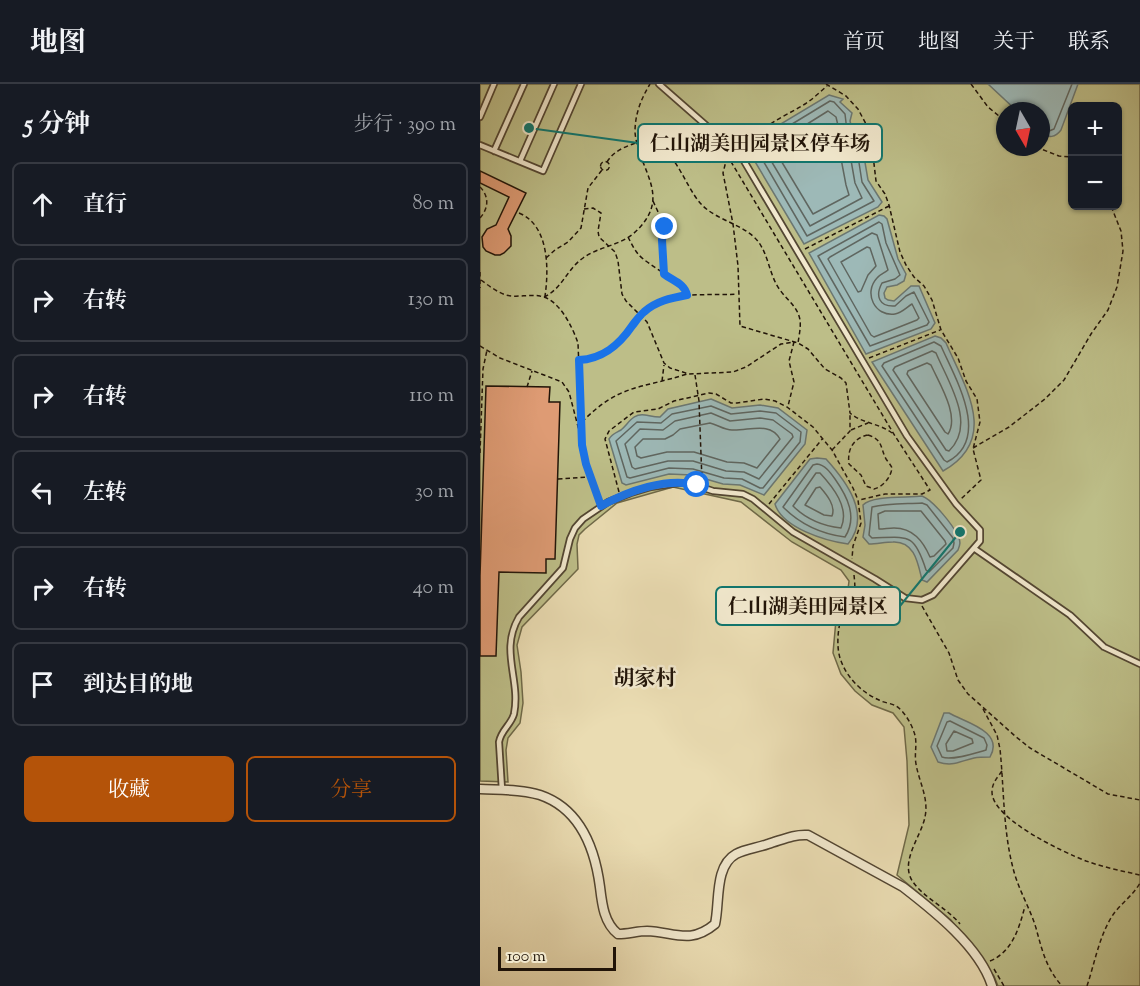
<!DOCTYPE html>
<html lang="zh">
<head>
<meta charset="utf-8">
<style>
  :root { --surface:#171b24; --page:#242831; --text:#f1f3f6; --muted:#9ea1a6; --line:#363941; --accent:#b45309 }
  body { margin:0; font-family:"Sorts Mill Goudy","Noto Serif SC",serif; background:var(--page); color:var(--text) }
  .controls { position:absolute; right:18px; top:18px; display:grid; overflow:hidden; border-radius:9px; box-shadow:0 2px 4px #0004 }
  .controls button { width:54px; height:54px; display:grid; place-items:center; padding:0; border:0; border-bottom:2px solid var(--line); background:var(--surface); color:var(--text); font:30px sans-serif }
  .compass { position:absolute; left:516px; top:18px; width:54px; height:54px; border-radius:50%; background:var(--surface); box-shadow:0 2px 4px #0004; rotate:171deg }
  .scale { position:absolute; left:18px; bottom:15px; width:118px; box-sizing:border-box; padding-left:6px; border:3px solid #211408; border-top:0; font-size:16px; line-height:21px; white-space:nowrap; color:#211408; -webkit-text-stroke:4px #f1e8cd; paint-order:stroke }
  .stop { position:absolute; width:18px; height:18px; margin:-14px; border:4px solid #1a73e8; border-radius:50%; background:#fff }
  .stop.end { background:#1a73e8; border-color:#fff; box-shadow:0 2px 6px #0008 }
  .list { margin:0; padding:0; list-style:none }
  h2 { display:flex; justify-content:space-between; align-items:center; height:78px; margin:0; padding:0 24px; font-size:26px }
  h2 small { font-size:20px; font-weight:400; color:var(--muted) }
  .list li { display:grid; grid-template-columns:39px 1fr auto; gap:18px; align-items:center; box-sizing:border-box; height:84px; margin:0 12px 12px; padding:0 12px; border:2px solid var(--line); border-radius:9px }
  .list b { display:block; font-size:22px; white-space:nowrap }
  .list em { font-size:20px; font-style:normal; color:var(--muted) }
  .actions { display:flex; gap:12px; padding:18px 24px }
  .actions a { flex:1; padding:14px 0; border:2px solid var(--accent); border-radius:9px; text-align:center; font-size:21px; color:var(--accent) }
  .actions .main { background:var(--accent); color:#fff }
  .icon { flex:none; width:33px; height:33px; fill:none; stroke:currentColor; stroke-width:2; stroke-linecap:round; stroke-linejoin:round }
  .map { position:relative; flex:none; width:660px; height:902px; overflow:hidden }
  header { display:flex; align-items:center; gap:36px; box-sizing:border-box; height:84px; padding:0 30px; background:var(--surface); border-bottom:2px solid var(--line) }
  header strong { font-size:28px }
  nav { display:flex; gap:33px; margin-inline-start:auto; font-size:21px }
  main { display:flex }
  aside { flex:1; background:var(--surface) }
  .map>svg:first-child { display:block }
  .green { fill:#bdbe88; stroke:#6f6948; stroke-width:1.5; fill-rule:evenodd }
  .water { fill:#9db9b7; stroke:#6b7771; stroke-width:1.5 }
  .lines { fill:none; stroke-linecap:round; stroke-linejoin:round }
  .shore { stroke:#5f6660; stroke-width:1.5 }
  .building { fill:#de9b74; stroke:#211408; stroke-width:1.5 }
  .lane-casing { stroke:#534632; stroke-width:8 }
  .street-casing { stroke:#534632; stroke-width:11 }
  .path { stroke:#211408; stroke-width:1.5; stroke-dasharray:4.5 3; stroke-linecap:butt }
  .lane { stroke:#f1e8cd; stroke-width:4.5 }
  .street { stroke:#f1e8cd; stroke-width:8 }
  .route { stroke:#1a73e8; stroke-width:8 }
  .labels { text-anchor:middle; stroke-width:5; stroke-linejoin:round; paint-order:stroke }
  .quarter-label { font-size:21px; font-weight:bold; fill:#211408; stroke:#f1e8cd }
  .leader { fill:none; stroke:#0f766e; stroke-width:2 }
  .callout-dot { fill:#0f766e; stroke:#f1e8cd; stroke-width:2 }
  .callout { fill:#f1e8cd; stroke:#0f766e; stroke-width:2 }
  .callout-label { font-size:20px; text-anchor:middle; font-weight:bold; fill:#211408 }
</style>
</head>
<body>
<header>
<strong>地图</strong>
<nav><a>首页</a><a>地图</a><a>关于</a><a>联系</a></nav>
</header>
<main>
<aside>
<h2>5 分钟<small>步行 · 390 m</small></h2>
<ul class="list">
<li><svg class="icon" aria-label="ahead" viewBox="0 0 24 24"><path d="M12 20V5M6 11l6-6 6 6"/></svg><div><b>直行</b></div><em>80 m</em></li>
<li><svg class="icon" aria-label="right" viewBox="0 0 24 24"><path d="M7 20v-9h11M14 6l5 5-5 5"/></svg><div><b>右转</b></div><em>130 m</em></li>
<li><svg class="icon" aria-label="right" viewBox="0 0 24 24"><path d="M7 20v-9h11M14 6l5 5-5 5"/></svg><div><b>右转</b></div><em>110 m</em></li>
<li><svg class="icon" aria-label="left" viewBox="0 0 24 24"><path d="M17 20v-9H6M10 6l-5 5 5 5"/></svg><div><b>左转</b></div><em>30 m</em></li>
<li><svg class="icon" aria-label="right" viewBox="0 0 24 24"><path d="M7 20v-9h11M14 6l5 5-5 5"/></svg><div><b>右转</b></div><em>40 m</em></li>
<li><svg class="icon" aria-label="arrive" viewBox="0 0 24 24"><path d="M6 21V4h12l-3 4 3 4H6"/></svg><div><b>到达目的地</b></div></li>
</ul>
<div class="actions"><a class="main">收藏</a><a>分享</a></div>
</aside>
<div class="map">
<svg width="660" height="902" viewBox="0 0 660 902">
  <rect width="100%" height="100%" fill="#eadcb2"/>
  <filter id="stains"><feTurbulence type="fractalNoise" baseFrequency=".00333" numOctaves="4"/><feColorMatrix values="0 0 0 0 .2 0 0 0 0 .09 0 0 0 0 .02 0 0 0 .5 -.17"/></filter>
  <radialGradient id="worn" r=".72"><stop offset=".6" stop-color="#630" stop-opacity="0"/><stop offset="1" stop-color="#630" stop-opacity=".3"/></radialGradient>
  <path class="green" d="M0 0H660V902H518L514 892 471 836 417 791 429 741 427 677 424 643 413 629 392 621 375 607 361 590 353 569 357 525 367 513 369 497 361 486 312 458 261 418 193 403 137 419 105 445 99 451 97 460 98 485 42 543 37 561 41 588 43 619 40 639 28 654 26 666 28 698 0 697ZM592 22H638V122H592ZM525 27H561V63H525Z"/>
  <path class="water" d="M508 0H598L581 46C575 54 569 54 561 49V27H537Z
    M349 11 363 15 360 18 372 29 370 37 372 45 380 49 388 96 402 118 398 123 324 160 274 76 289 47Z
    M399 131 404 132 407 135 418 175 426 190 424 197 417 201 407 203 404 209 405 214 408 216 414 217 431 202H439L455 239 451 245 386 270 329 169Z
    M455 252 461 254 466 259C485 303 520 355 463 387L392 278Z
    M231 315 252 324 280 321 298 324 327 346 325 360 284 411 260 401 243 400 212 391 189 390 146 401 142 399 129 355C132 350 136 349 141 346 149 339 153 329 165 331 171 332 174 333 180 333L188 325Z
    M337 374 346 375C366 397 392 431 368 460 346 457 302 444 295 420L330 375Z
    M442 412C453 416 473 441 478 452 481 458 480 461 478 466L447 498 442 496C438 480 435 457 413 458 405 458 397 460 389 460L383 453 385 441 383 421C392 411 428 414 442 412Z
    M464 629H469C484 638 525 647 510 673 505 673 499 673 494 674 480 677 473 683 458 678L451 663Z"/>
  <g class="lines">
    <path class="shore" d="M350 17 354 18 365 30 367 47 375 53 382 98 394 117 327 152 282 75 294 51Z
      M348 27 356 33 360 50 368 59 375 99 382 114 330 142 290 75 300 57Z
      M344 40 348 41 353 56 359 64 366 101 369 111 333 130 300 75 307 63Z
      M561 44 569 47 574 45 592 0
      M399 138 402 140 406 159 420 191 415 195 402 199C395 212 399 223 415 222L426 212 434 208 449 238 447 241 390 262 338 172Z
      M392 149 397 151 408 186C405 189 400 190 397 194 383 209 395 233 415 230 422 229 427 223 432 220L439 234 437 236 394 253 391 251 348 175 350 173Z
      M387 163 390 164 396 182 388 191 381 207 378 208 361 178Z
      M454 258 461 262C475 294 512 355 467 378L464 376 402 282 404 279Z
      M452 267 456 269C468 298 497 340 469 367L466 366 413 286 415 283Z
      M447 279 451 281C459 299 480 332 468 350L465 348 427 290 428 287Z
      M231 322 251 330 280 327 296 329 321 348 320 358 283 404H280L262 395 244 394 213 385 189 384 150 394 147 393 136 357 157 338 181 339 192 330Z
      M231 329 250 337 280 334 293 336 312 350 313 353 279 395 264 388 246 387 213 377H188L155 385 152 383 145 360 160 345 183 346 195 337Z
      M230 339C238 341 244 346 252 346 269 347 290 337 300 355L277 384 264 379 247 378 214 368H187L161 374 157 372 155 363 163 355H185L193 351 200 345Z
      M337 380C345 381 350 388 355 395 367 412 378 433 365 453 341 450 320 440 303 423L333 381Z
      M336 389H340C353 403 370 424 361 444 343 442 326 435 313 422Z
      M340 403C347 411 356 422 352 432L344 431 325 421 336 404Z
      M442 419 447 421 473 454 474 459 473 464 449 488 446 486C434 448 428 453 392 454L389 451 392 423C408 419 426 420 442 419Z
      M405 427H441L465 457 466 460 454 472 450 473C443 457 433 444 414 444 409 444 404 445 399 445L398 430Z
      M470 637 504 654 507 661 506 666C495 669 472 677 462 673L457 662 467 638Z
      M474 647 492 655 493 659 473 667H467L466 660Z"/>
  </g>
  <path class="building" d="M0 87 46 109 28 145 31 152V162L24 169 20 171H15L6 167 3 163 2 153 7 145 16 141 29 113 0 99Z
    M6 302 70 303 69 318H80L75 475H66V489L19 488 16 572H0V492Z"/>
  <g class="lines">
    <g class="lane-casing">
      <path id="lane" d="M0 33 14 0
        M0 61 63 87 101 0
        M14 67 44 0
        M40 77 74 0
        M495 465 590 531 624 563 660 580
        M22 706 19 658C21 646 31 641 34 630 41 595 19 567 39 533L83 484 90 455 95 444 103 435 128 418 151 409 171 403 199 399H209L233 407 263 410 273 415 313 448 395 495 425 514 442 516 453 511 500 457V446L476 420 427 352 261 72 179 0"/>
    </g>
    <g class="street-casing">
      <path id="street" d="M0 705C20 706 41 705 60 711 101 725 115 765 120 803 122 820 124 839 138 850 148 850 158 847 167 847 194 848 210 861 235 840 240 819 234 782 256 770 265 765 277 764 288 760 302 756 313 750 328 751L423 803C454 827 500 863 512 902"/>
    </g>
    <path class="path" d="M346 0 366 12 378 25 386 40 391 54 396 97 405 110 409 121 420 168 426 181 434 193 444 202 452 216 461 246 478 274 486 297 497 315 500 338 493 365 501 396 481 415
      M491 0 508 23 525 37
      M556 63 579 72 592 73
      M267 68C276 42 303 34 325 20 333 15 340 8 347 2
      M247 71 415 352 450 406 442 410H405L379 416
      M247 73 243 89 253 140 258 182 260 242 318 259 328 265 345 285 361 294 366 299 370 329C383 340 399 339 412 349
      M120.5 82a4.5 4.5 0 1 1 9 0a4.5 4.5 0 1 1-9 0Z
      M127 78C133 68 142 64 153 60 193 47 202 102 223 122 238 136 258 139 274 153 289 167 288 190 300 206 307 216 318 223 320 236 321 243 319 252 318 259
      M0 103C9 112 9 124 0 134
      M173 117 185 143 182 156 184 189
      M104 125 113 124 121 129 118 147 119 153 135 168 138 177 142 210 146 217 167 238 184 279 190 284 209 290 253 288 266 283 301 260 314 258 309 277 314 298 308 322
      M39 129C69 141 69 185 65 212
      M148 153C151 159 154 165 158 170 168 182 204 198 206 210
      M325 165 409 122
      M66 174 75 166 88 158 101 144 108 104 122 86
      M0 188V204
      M1 196C9 202 17 208 26 211 37 214 49 210 60 212 79 215 92 242 98 259L102 361
      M64 213C82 205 87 185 103 174 118 163 138 162 153 150 195 113 158 87 155 48 155 30 161 15 170 0
      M0 262 20 274 82 298 89 308 102 358
      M389 274 460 246
      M100 276C142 273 145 237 175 220 198 207 232 212 257 210
      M215 291 219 317 222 397
      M182 297 184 281
      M47 303 52 287
      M102 338C139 300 160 305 207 290
      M371 346 388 339
      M388 351C403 356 400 363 406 375 408 378 411 381 412 384 411 393 403 403 394 405L386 402 381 391 369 380C367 366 373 354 388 351Z
      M103 363 119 415
      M493 364 529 343 565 315 584 296 611 250 628 226 637 203 643 167 641 147 631 122
      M352 366 370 347V330
      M0 369 3 285 7 266
      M78 395 110 393
      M139 408 125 355 129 347 154 328 178 325 194 317 229 309 236 310 251 319H257L284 315 295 317 307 323 333 343 352 366 373 404 378 416 381 439 373 462 372 475
      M289 420 343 354
      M374 491C375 500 376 510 371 518 368 522 365 524 363 529 358 541 356 561 360 574 366 593 381 608 399 616 404 619 411 619 416 622 424 627 431 639 434 648 438 659 434 669 436 680 439 698 449 714 445 733 441 753 419 778 433 798 444 814 467 824 480 840
      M442 522 469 569 478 596 488 610 535 652 550 664 628 710 660 716
      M503 625 517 651 520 665C524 704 523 746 533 784 538 805 550 824 556 844 562 866 566 884 582 902
      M522 687C517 694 512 699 512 708 512 735 583 768 606 777 623 783 642 787 660 791
      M510 877C532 868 539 845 545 822
      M514 885 524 902
      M607 902C615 878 620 848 635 828 643 818 653 811 660 799"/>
    <use href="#lane" class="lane"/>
    <use href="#street" class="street"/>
  </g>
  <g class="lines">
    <path class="route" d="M185 143 182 156 184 190C193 197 204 199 207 211 191 214 176 217 164 228 159 232 156 237 152 242 139 261 123 275 99 276L102 361 106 380 121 422C148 407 187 393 217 401"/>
  </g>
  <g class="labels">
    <g class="quarter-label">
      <text x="165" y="601">胡家村</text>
    </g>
  </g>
  <path class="leader" d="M49 44L158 59M480 448L420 522"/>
  <g class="callout-dot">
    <circle cx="49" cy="44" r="6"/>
    <circle cx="480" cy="448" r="6"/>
  </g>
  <g class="callout">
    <rect x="158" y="40" width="244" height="38" rx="6"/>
    <rect x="236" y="503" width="184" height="38" rx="6"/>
  </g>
  <g class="callout-label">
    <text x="280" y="66">仁山湖美田园景区停车场</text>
    <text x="328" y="529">仁山湖美田园景区</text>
  </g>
  <rect width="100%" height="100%" filter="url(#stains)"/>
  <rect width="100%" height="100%" fill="url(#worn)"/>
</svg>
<div class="controls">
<button>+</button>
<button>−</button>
</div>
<svg class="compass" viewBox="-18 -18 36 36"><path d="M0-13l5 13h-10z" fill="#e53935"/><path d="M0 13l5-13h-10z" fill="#9ea1a6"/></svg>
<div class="scale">100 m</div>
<div class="stop" style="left:217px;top:401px"></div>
<div class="stop end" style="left:185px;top:143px"></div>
</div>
</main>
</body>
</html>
